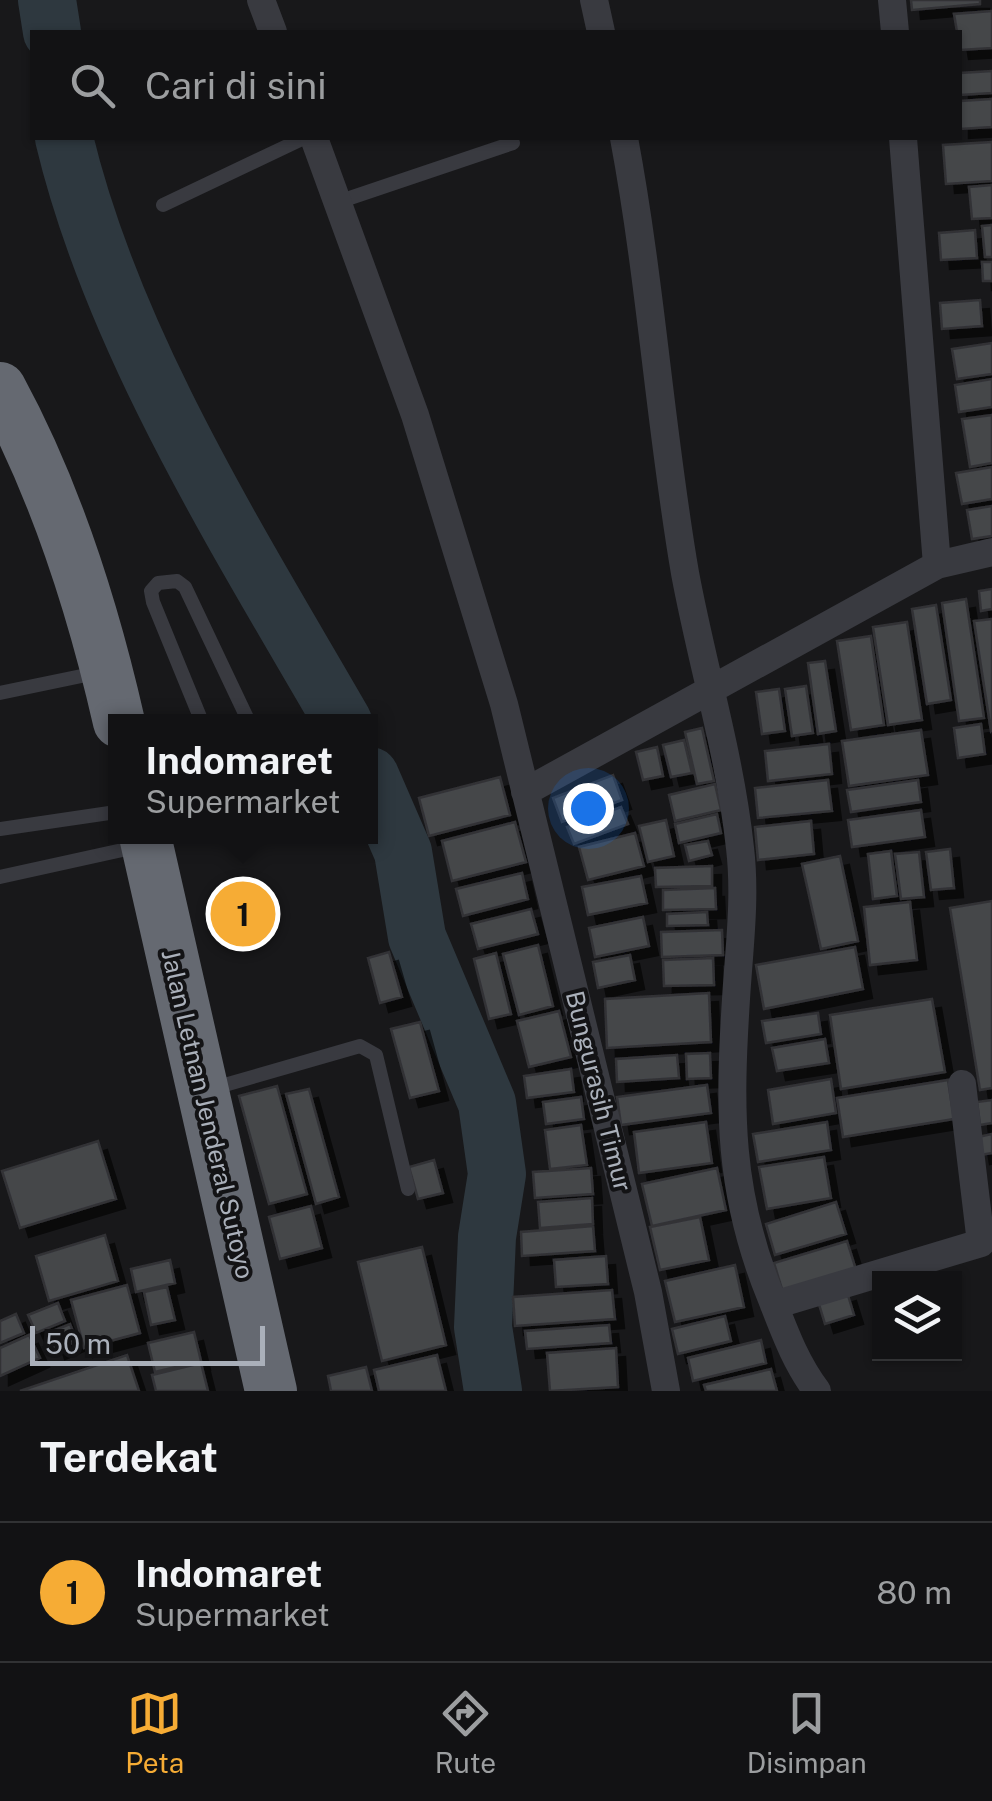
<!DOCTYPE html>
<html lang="id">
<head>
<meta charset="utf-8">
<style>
  :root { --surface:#121214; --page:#1b1b1d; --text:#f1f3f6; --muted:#9c9ea0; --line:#313234; --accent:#f6ac35 }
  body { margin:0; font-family:"Public Sans",sans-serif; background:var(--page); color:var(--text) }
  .controls { position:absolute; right:30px; bottom:30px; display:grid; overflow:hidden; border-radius:0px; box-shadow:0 2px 8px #0004 }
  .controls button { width:90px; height:90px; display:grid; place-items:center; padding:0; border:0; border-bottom:2px solid var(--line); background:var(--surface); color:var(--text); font:50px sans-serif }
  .scale { position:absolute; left:30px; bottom:25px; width:235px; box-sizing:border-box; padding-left:10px; border:5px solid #aab0ba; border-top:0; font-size:28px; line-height:35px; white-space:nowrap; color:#aab0ba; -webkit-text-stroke:8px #131315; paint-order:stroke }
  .you { position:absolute; left:588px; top:808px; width:35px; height:35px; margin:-25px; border:8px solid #fff; border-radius:50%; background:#1a73e8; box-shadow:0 0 0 15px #1a73e833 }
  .badge { display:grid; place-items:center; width:65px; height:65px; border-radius:50%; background:var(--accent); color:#111; font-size:32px; font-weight:700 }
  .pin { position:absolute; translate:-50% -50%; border:5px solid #fff; box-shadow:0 2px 10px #0006 }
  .popup { position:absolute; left:108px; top:714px; width:270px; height:130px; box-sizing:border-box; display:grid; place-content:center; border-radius:0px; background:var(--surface); filter:drop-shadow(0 2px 8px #0005); font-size:32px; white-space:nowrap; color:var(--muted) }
  .popup b { font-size:38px; color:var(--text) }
  .popup::after { content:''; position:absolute; left:50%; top:100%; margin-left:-20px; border:20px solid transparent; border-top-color:var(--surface) }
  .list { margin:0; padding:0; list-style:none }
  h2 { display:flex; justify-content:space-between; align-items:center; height:130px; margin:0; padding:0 40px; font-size:42px }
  h2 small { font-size:32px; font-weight:400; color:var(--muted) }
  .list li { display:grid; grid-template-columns:65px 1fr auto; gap:30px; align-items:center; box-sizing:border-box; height:140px; padding:0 40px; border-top:2px solid var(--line) }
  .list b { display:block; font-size:38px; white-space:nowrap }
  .list p { margin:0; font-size:32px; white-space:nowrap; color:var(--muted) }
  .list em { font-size:32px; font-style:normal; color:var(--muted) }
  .icon { flex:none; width:55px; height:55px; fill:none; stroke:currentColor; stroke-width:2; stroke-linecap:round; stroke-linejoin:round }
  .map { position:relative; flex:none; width:992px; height:1391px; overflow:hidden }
  .search { position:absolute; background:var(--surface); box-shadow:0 2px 8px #0004; left:30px; right:30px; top:30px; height:110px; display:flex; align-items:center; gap:25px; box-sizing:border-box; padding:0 35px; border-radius:0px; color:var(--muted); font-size:38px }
  .sheet { height:270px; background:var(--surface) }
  nav { display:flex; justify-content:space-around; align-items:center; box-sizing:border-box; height:140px; border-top:2px solid var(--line); background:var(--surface); font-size:28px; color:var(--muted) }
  nav a { display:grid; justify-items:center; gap:5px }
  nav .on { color:var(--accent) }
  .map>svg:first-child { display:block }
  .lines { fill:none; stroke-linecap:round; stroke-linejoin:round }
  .river { stroke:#2e383f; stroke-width:58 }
  .building { fill:#44464a; stroke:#323236; stroke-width:2.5; filter:url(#shadow) }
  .lane { stroke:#393a40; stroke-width:14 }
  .street { stroke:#393a40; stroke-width:28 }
  .highway { stroke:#656971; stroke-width:52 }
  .labels { text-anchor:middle; stroke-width:8; stroke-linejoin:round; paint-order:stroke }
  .street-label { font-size:25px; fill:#aab0ba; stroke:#131315 }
</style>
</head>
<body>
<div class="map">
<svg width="992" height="1391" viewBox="0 0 992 1391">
  <defs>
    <filter id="shadow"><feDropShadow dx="9" dy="9" stdDeviation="0" flood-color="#0009"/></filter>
  </defs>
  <rect width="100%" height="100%" fill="#18181a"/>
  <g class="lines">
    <path class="river" d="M47 0 52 32
      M64 138C113 343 238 540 343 722
      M370 776 403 852 417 937 487 1103 497 1174 487 1237 483 1327 493 1391"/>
  </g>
  <path class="building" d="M911 0H980V4L912 10Z
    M992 11V48L960 50 954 14Z
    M992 71V93L960 95V73Z
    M992 99V127L960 129V101Z
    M992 142V181L946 184 943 145Z
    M992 185V218L972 219 969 187Z
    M992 225V257H985L982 226Z
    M975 230 977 258 941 260 939 233Z
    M982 262H992V281H983Z
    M980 300 982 326 942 329 940 303Z
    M992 343V374L957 379 952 349Z
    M992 379V407L959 412 955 385Z
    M992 415V463L970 467 962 419Z
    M992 467V499L962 504 956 473Z
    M992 506V536L972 539 967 510Z
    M992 589V609L981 611 979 591Z
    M966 599 984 718 959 721 942 603Z
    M936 605 951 700 927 704 912 609Z
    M992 619V730L991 731 974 621Z
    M907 622 922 720 888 725 873 627Z
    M871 636 884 725 851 730 837 641Z
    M825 661 836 731 818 734 808 663Z
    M806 686 813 733 792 736 785 689Z
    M779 689 785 731 762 734 756 692Z
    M981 724 985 754 958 758 954 728Z
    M702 728 714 781 697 784 685 732Z
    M921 730 928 775 849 786 842 741Z
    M684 740 692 773 671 777 663 745Z
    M829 744 832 774 768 781 765 751Z
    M657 747 663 776 643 780 636 752Z
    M613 775 622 800 562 822 553 798Z
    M500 777 510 815 429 836 419 798Z
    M828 780 832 811 758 818 755 788Z
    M918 780 921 802 851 812 847 790Z
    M715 784 721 810 675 821 669 795Z
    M621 807 628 824 574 844 567 827Z
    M921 810 925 837 852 847 848 820Z
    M717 814 721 833 679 843 675 824Z
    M666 820 674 856 648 862 639 826Z
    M811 821 814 854 758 860 755 827Z
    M515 822 526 862 452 881 442 841Z
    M635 833 644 866 588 880 579 847Z
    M708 841 712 855 689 861 685 845Z
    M950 849 954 888 931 890 926 852Z
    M891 851 897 896 873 899 868 854Z
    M919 852 924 897 901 899 895 854Z
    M840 856 858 941 821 949 802 864Z
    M712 866V886L656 887 655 868Z
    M522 873 528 899 463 916 456 889Z
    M641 876 647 903 588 915 582 887Z
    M715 888 716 909 663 910V890Z
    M992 901V1088L980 1090 950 908Z
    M910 902 917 960 870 965 864 907Z
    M531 909 538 934 478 949 471 924Z
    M707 912 708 925 667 926V914Z
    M643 917 649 946 595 957 589 928Z
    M722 930 723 955 662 957 661 932Z
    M538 945 553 1006 519 1015 503 954Z
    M855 947 863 989 764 1009 756 965Z
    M389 952 402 997 380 1003 368 958Z
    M496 953 511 1014 489 1019 474 959Z
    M630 955 635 980 598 988 593 962Z
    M713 958 714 985 664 986 663 960Z
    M709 993 711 1042 607 1048 605 999Z
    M932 999 945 1072 841 1089 830 1015Z
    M559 1011 571 1057 529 1067 517 1021Z
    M818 1013 821 1034 766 1043 762 1021Z
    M420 1022 439 1091 410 1098 391 1029Z
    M825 1039 829 1063 777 1071 772 1048Z
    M710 1053 711 1078 687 1079 686 1054Z
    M677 1055 679 1078 617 1082 616 1059Z
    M571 1069 574 1092 527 1098 524 1076Z
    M831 1079 836 1113 773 1124 768 1090Z
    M948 1080 954 1119 843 1137 837 1098Z
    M707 1085 711 1113 621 1125 617 1097Z
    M277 1086 307 1194 269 1204 239 1096Z
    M309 1089 339 1197 316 1204 286 1094Z
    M581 1097 584 1119 546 1124 543 1102Z
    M992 1100V1123L980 1125 977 1102Z
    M706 1122 712 1163 639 1173 634 1132Z
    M827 1122 831 1150 758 1162 753 1134Z
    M581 1125 587 1165 550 1169 545 1130Z
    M992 1134V1153L981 1155 978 1137Z
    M98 1141 116 1199 20 1228 2 1171Z
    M824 1157 831 1198 767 1209 759 1167Z
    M434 1160 443 1193 418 1199 409 1167Z
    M591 1168 593 1194 535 1198 533 1172Z
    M717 1168 726 1210 652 1226 642 1184Z
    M592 1198 593 1224 540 1228 538 1202Z
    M836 1202 846 1234 775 1255 766 1224Z
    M311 1206 322 1248 280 1259 269 1217Z
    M700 1217 709 1260 660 1270 650 1227Z
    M593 1226 595 1251 522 1256 521 1232Z
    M105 1235 118 1281 49 1301 36 1256Z
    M847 1241 858 1276 785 1299 774 1263Z
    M422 1247 446 1345 382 1361 358 1262Z
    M606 1256 608 1284 556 1287 554 1260Z
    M170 1260 175 1283 136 1292 131 1269Z
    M735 1265 744 1307 675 1322 665 1281Z
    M127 1285 140 1333 84 1348 71 1300Z
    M167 1287 175 1320 151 1325 144 1292Z
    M612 1290 615 1319 515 1326 513 1297Z
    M847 1292 854 1315 825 1324 818 1301Z
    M58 1303 65 1321 36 1333 28 1315Z
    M16 1314 24 1333 0 1343V1321Z
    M725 1316 731 1341 678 1354 672 1329Z
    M70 1324 77 1341 56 1350 50 1332Z
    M609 1325 611 1343 527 1349 525 1331Z
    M194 1332 201 1361 155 1372 148 1343Z
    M29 1335 40 1358 0 1376V1348Z
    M761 1340 766 1363 693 1381 688 1358Z
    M616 1348 618 1387 550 1391 547 1353Z
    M127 1355 139 1391H20Z
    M437 1355 446 1391H379L374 1370Z
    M201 1363 208 1391H156L152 1375Z
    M366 1367 372 1391H331L328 1376Z
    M771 1369 777 1391H706L704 1385Z"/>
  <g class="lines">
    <path class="lane" d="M338 202 513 143
      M163 205 304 138
      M0 693 96 673
      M202 722 153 602 151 591 158 583 177 581 185 587 249 722
      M0 829 116 812
      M0 877 136 847
      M214 1088 360 1046 376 1055 408 1189"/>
    <path class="street" d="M261 0 273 32
      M594 0 601 32
      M892 0 895 32
      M314 138 415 415 504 704 648 1292 666 1391
      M624 138C651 282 660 428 685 573 702 665 730 754 740 848 746 898 739 949 736 999 729 1109 728 1192 771 1297 784 1330 795 1362 817 1391
      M903 138 937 565
      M525 792 937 565 992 552
      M774 1305 981 1243 962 1084"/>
    <path class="highway" d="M0 388C56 491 93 608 119 722
      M145 836 271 1391"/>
  </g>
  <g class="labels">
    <g class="street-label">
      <text transform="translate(599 1091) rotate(76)" y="9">Bungurasih Timur</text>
      <text transform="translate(208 1114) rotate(77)" y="9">Jalan Letnan Jenderal Sutoyo</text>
    </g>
  </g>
</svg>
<div class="controls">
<button><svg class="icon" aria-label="layers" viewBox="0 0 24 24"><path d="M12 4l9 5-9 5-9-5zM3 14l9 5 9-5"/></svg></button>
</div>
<div class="scale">50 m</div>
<div class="you"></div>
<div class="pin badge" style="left:243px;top:914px">1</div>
<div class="popup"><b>Indomaret</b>Supermarket</div>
<div class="search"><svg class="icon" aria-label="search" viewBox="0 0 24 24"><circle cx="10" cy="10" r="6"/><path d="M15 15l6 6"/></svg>Cari di sini</div>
</div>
<section class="sheet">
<h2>Terdekat<small></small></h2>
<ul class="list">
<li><span class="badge">1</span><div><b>Indomaret</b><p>Supermarket</p></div><em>80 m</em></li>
</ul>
</section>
<nav>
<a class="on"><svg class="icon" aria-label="map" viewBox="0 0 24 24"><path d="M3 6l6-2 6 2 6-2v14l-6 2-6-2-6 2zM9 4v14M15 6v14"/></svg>Peta</a>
<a><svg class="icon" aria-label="directions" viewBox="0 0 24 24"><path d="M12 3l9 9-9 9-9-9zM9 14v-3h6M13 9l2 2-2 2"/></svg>Rute</a>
<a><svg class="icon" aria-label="saved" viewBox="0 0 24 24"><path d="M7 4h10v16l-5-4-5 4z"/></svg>Disimpan</a>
</nav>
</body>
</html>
